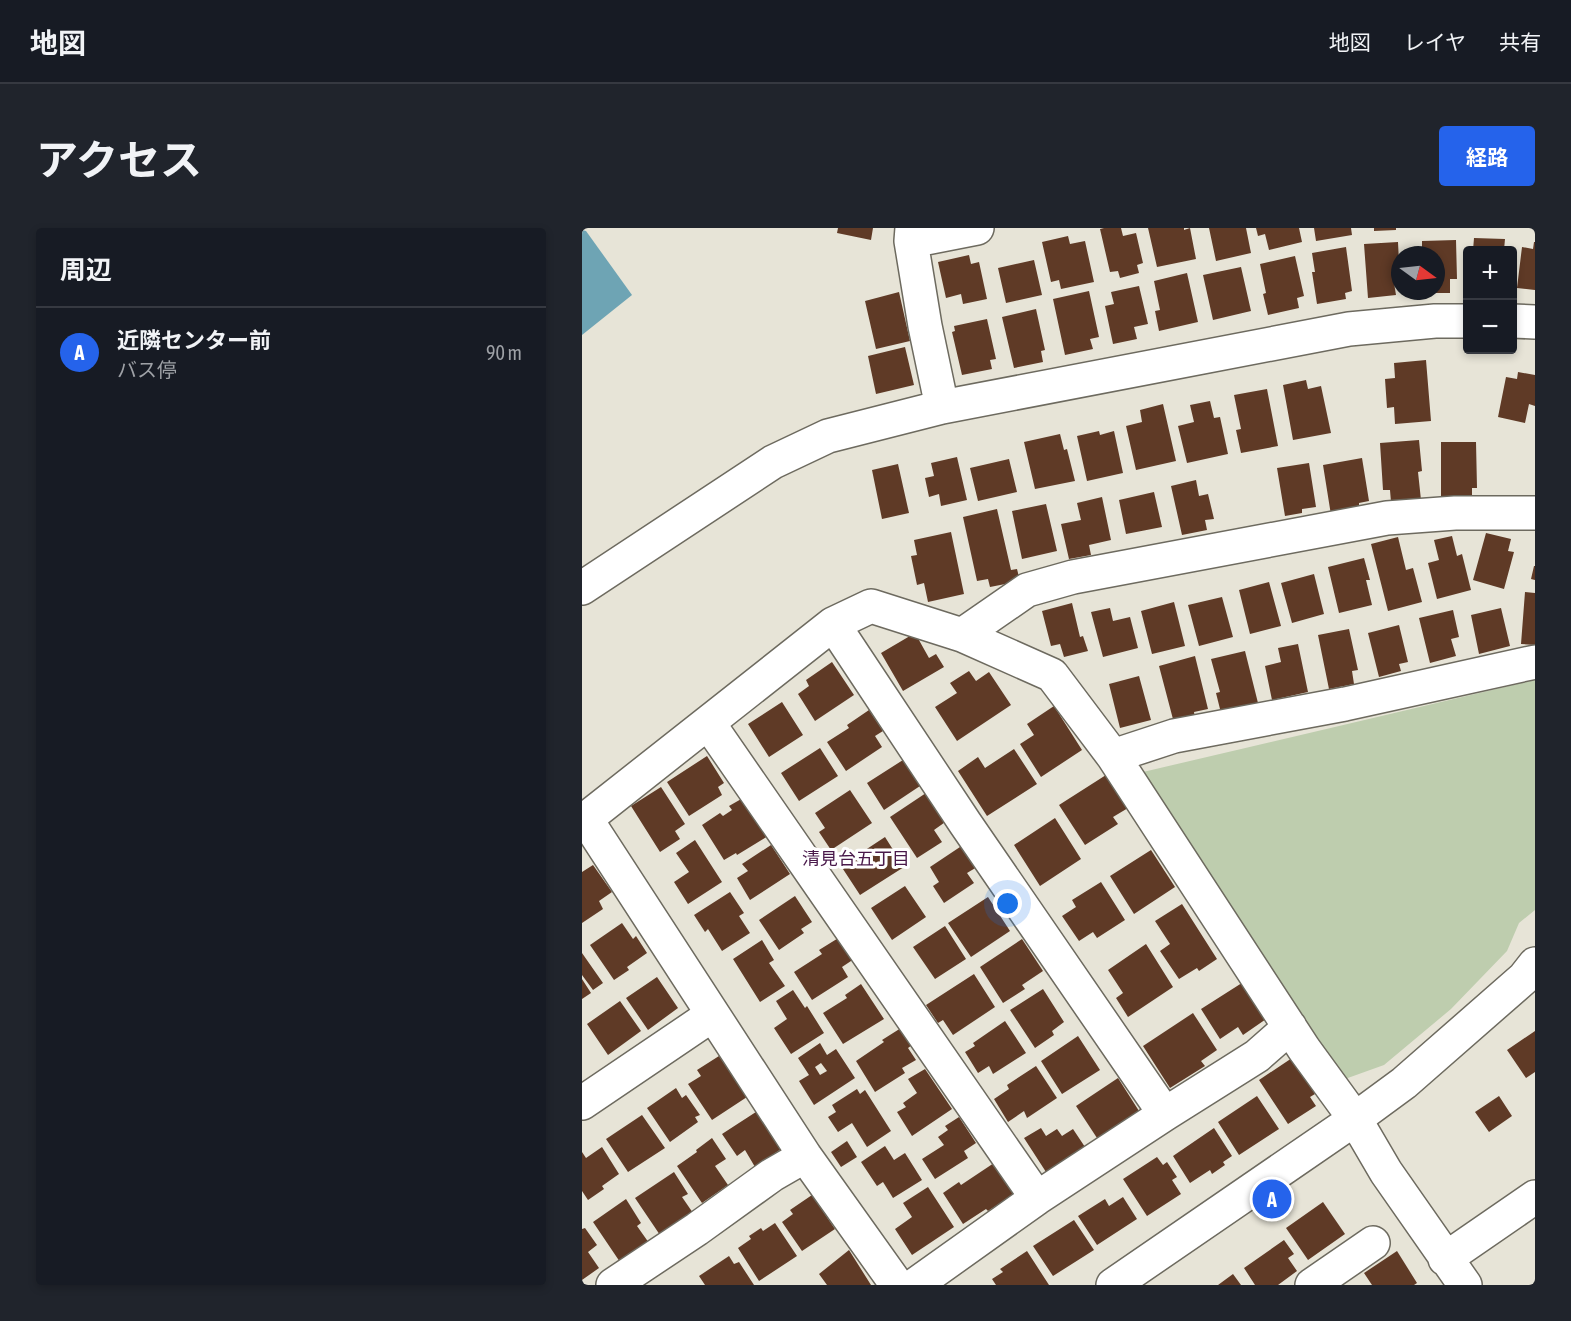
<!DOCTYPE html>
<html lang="ja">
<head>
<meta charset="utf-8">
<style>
  :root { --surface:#171b24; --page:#20242c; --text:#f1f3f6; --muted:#9ea1a6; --line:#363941; --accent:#2563eb }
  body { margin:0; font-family:"Asap Condensed","Noto Sans JP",sans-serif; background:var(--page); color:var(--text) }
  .controls { position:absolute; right:18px; top:18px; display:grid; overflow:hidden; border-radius:6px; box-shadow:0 3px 9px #0003 }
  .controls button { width:54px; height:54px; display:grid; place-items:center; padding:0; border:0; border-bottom:2px solid var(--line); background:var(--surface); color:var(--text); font:30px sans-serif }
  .compass { position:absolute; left:809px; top:18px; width:54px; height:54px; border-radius:50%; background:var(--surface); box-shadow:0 3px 9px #0003; rotate:105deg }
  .you { position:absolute; left:426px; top:676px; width:21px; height:21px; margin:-15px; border:4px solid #fff; border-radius:50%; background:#1a73e8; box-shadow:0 0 0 9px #1a73e833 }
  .badge { display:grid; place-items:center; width:39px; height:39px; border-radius:50%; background:var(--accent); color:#fff; font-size:20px; font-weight:700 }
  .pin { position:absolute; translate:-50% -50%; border:3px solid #fff; box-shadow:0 2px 6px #0006 }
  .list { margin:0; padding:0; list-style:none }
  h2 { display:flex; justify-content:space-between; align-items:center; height:78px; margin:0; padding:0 24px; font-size:26px }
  h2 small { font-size:20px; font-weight:400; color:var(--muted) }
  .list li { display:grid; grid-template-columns:39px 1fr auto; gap:18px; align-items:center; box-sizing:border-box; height:90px; padding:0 24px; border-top:2px solid var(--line) }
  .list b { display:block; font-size:22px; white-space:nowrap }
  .list p { margin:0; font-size:20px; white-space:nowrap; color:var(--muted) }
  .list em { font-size:20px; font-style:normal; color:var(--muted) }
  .map { position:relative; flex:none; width:953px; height:1057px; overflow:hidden; border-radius:6px }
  header { display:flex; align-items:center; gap:36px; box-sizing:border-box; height:84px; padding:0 30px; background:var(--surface); border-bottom:2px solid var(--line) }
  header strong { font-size:28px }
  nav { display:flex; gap:33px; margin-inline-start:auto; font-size:21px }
  .intro { display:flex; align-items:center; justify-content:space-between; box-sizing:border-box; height:144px; padding:0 36px }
  h1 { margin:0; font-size:42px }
  .button { padding:15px 27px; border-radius:6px; background:var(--accent); color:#fff; font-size:21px; font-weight:700 }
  main { display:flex; gap:36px; padding:0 36px }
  aside { flex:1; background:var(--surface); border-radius:6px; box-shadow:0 3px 9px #0003 }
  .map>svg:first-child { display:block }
  .green { fill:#becdae }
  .water { fill:#6ea4b4 }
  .building { fill:#5f3a26; fill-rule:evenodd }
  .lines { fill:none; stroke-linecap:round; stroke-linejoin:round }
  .minor-casing { stroke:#6d6a5f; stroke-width:36 }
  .minor { stroke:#fff; stroke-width:33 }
  .labels { text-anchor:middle; stroke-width:6; stroke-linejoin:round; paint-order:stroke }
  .neighbourhood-label { font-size:18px; fill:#49194a; stroke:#fff }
</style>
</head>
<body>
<header>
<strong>地図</strong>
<nav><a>地図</a><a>レイヤ</a><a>共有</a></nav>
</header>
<div class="intro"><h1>アクセス</h1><a class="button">経路</a></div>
<main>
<aside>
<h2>周辺<small></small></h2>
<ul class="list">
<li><span class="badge">A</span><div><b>近隣センター前</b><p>バス停</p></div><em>90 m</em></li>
</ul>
</aside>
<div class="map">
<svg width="953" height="1057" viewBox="0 0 953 1057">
  <rect width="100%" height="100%" fill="#e7e4d7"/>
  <path class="green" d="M953 452V682L937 695 925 723 869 781 802 837 763 851 610 625 561 544Z"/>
  <path class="water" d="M0 2 4 3 50 67 0 107Z"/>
  <path class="building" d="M256 0H291L289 12 255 5Z
    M522 0H539L541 8 554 5 561 35 555 37 557 45 538 50 536 43 528 44 518 1Z
    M566 0H602V2L608 0 614 31 575 39Z
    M627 0H664L669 25 634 33Z
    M674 0H717L720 14 687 22 683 6 676 8Z
    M732 0H769L770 7 734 13Z
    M792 0H814V2L792 3Z
    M486 8 488 16 503 13 512 54 479 61 477 52 469 54 460 14Z
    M892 10 923 11 922 22H891Z
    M874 12 875 51H868V65H840V63H854V27H840V13Z
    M816 14 818 54 812 55 814 67 786 70 782 16Z
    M952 14H953V62L935 60 940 19 951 21Z
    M764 19 770 63 763 65 764 71 735 76 730 44H733L730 25Z
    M387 27 389 36 397 34 405 71 381 76 379 66 364 70 356 34Z
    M713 28 722 68 715 70 717 80 686 87 681 66 684 65 678 36Z
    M452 32 460 67 424 75 416 40Z
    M659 39 669 83 631 92 621 47Z
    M605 45 616 94 577 103 573 83 578 82 572 53Z
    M557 58 566 96 552 99 555 111 531 116 523 78 532 76 529 64Z
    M507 63 517 109 508 111 511 121 483 127 471 71Z
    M317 64 328 113 294 121 283 73Z
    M454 81 463 122 459 123 461 134 432 140 420 89Z
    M405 91 414 131 408 132 410 141 380 147 370 104 373 103 372 98Z
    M323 119 332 157 294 166 286 128Z
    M844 132 849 193 813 196 812 179 805 180 803 151 813 150 812 135Z
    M936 144 953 147V178L947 176 943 195 916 189 924 149 935 151Z
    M724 152 726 161 739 158 749 205 711 212 701 157Z
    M685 161 696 218 659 225 654 202 659 201 652 167Z
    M628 173 632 190 638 189 646 226 605 235 596 198 612 194 608 177Z
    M581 176 594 233 554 242 544 198 560 194 558 182Z
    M517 203 518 207 532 203 541 245 505 253 495 208Z
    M478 206 482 222 485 221 493 253 453 261 442 214Z
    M837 212 840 243 836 244 839 272 809 274 808 262H801L798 215Z
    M859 214H894L895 260H890V274H859Z
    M375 229 385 272 359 278 357 266 347 269 343 250 352 248 349 235Z
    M780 230 787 273 777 275V283L749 287 741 237Z
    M427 231 435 264 396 273 388 240Z
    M727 235 734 279 720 281V285L703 288 695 240Z
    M316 236 327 285 300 291 290 242Z
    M614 252 617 268 626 266 632 291 623 292 625 302 600 307 589 258Z
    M572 264 580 299 544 306 537 272Z
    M520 269 529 312 507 317 509 327 487 331 479 296 499 292 495 275Z
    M464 276 475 323 440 331 430 283Z
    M415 281 429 342 435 341 438 353 408 359 406 351 395 353 381 289Z
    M369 304 382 366 346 374 342 355 335 357 329 328 335 327 332 312Z
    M904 305 929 311 926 323 932 324 922 361 891 352Z
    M870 308 875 328 880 326 889 362 855 371 846 335 857 332 852 312Z
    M816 309 824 342 831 340 840 374 806 383 789 316Z
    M782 330 788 352H784L790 377 757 385 746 339Z
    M952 338H953V352L949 351Z
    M732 346 742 386 710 395 699 355Z
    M687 354 699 398 668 406 657 362Z
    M943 364 953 365V417L939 416Z
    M640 369 651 409 617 418 606 377Z
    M592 374 603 418 570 426 559 383Z
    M490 375 498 409 501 408 506 423 482 429 478 416 469 418 460 383Z
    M528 380 531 393 548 389 556 420 521 429 509 384Z
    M919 380 928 418 897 426 889 387Z
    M871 382 877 409 869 411 874 428 848 435 837 390Z
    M817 397 826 434 817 436 819 443 797 449 786 405Z
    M767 401 776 442 770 443 772 456 747 461 736 407Z
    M333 405 347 430 354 426 362 439 321 463 299 425Z
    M716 416 726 464 690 472 683 438 699 434 696 420Z
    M663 423 676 475 639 485 634 465 638 464 629 431Z
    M613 428 626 481 612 484 613 490 592 495 577 438Z
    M250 434 272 467 233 493 216 466 227 458 224 452Z
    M387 443 394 453 407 444 429 477 375 513 353 479 375 465 368 455Z
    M557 448 569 492 538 500 527 456Z
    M200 474 221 507 187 529 166 496Z
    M472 478 500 522 459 549 438 516 452 507 445 496Z
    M287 482 301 503 293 508 300 519 264 543 245 514 267 500 265 497Z
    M238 520 256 548 217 573 199 545Z
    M432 521 455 556 405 588 376 543 396 529 403 540Z
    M125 528 142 555 136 559 140 567 107 588 85 554Z
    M321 532 338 558 302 582 285 555Z
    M524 547 546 580 531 589 536 596 503 617 477 577Z
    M79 559 103 596 93 603 98 611 78 624 49 578Z
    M268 562 290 595 249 622 237 604 243 600 233 585Z
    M347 563 366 592 352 602 360 614 335 630 308 589Z
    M161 570 186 608 155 627 154 625 142 632 120 597 138 585 141 588 150 582 147 578Z
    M473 590 499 631 458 658 432 617Z
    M303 609 322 639 278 667 259 638Z
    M113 612 140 654 106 676 92 654 107 644 94 625Z
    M189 617 208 646 168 672 155 650 166 643 160 636Z
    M381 617 395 639 385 645 392 655 362 675 351 658 357 654 348 639Z
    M569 622 593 659 552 686 528 648Z
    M11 637 30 664 17 673 21 681 0 695V644Z
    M519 654 543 692 515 710 511 704 497 713 480 688 494 679 490 672Z
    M323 658 344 689 310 712 289 680Z
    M148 664 162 685 157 688 168 705 140 723 126 701 123 704 112 687Z
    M213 668 230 694 219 701 222 705 197 722 177 692Z
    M406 669 428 703 389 729 366 695Z
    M600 676 635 731 617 743 615 740 597 751 578 723 588 716 573 693Z
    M40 695 51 711 54 708 65 725 45 739 47 742 32 752 8 717Z
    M363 698 384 731 353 751 331 719Z
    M258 709 272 731 260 739 266 749 230 772 212 744 240 726 237 722Z
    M440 711 461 743 440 757 443 761 421 775 398 739Z
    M180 712 192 732 187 735 203 758 178 774 151 731Z
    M564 716 591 759 546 789 534 770 541 765 526 742Z
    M0 725 21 755 11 762 0 747Z
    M392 746 413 779 371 807 361 792 356 795 344 777Z
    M75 749 96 780 66 802 44 770Z
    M0 751 9 765 0 771Z
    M663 753 687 789 661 807 656 799 638 811 619 781Z
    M279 756 302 791 261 816 241 785 265 770 263 767Z
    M461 761 482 794 470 803 472 807 453 820 428 782Z
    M211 762 223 780 225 778 242 805 209 826 192 800 205 791 194 773Z
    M38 773 59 803 26 827 5 796Z
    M611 785 635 822 619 833 623 838 588 860 561 818Z
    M423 793 444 825 411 846 407 838 396 845 383 824 393 818 391 815Z
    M319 800 330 817 326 820 334 832 320 840 323 845 293 864 274 833 302 814 300 812Z
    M953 803V844L944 850 925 822Z
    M496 808 518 842 480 866 459 833Z
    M238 815 245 827 254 821 273 850 232 877 217 853 227 847 216 830ZM239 835 245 843 238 847 233 839Z
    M137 828 165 869 130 892 106 856 119 848 115 842Z
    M710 830 733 866 728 869 734 878 706 896 677 852Z
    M454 838 475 870 445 890 442 883 426 894 412 871 427 861 425 857Z
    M343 841 370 881 330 908 315 884 324 879 321 875 335 865 326 851Z
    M536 850 557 883 515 910 494 878Z
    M94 860 100 870 104 867 118 887 113 889 116 894 88 914 65 880Z
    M275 861 278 866 283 862 309 903 285 919 270 895 256 904 246 889 254 884 250 877Z
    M675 868 697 901 657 927 636 894Z
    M917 868 930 888 907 904 893 884Z
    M177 882 202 919 173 939 163 922 155 928 140 906Z
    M60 887 83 920 46 944 24 911Z
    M377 889 394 915 382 923 386 930 353 951 340 931 362 917 356 909 366 902 363 898Z
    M459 900 464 908 475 901 480 908 491 901 503 919 464 944 442 910Z
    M632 900 650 928 641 934 643 937 630 946 628 942 608 955 591 928Z
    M130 910 144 931 133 938 146 957 120 975 95 938 115 924 114 922Z
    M265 913 275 929 259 939 249 924Z
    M303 918 312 932 323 925 340 952 311 970 301 954 295 958 279 934Z
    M20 919 37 946 20 958 22 961 6 972 0 963V924L4 930Z
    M575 929 581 937 585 934 595 949 590 952 599 966 565 988 541 951Z
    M412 935 432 966 406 983 404 981 381 996 361 965 377 954 379 957Z
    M92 944 106 966 100 969 111 985 78 1007 53 970Z
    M346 959 372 999 330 1027 313 1001 330 989 321 975Z
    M230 967 253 1001 220 1023 200 994 211 986 208 982Z
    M541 969 555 991 515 1017 496 988 523 971 527 978Z
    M44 971 59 995 55 998 67 1015 38 1034 11 994Z
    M741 974 763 1006 726 1032 704 1000Z
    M492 992 512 1022 471 1048 451 1018Z
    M193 995 215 1028 177 1053 156 1020 169 1011 167 1008 179 1000 181 1003Z
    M3 1000 15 1017 6 1024 17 1040 0 1052V1001Z
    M702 1012 712 1026 706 1030 715 1043 696 1057H673L662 1040Z
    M267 1022 289 1057H245L237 1046Z
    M445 1023 467 1057H414L410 1051 421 1044 418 1041Z
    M815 1023 835 1055 832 1057H790L782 1045Z
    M147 1028 152 1036 157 1034 172 1057H123L117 1048Z
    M651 1046 659 1057H636Z"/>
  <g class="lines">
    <g class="minor-casing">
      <path id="minor" d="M330 0 329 13 343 98 360 179
        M329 13 395 0
        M930 93 953 94
        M0 360 191 234 246 208 360 179 767 101 853 93H885
        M251 396 383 595 583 886
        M380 407 445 362 491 349 805 290 873 285H953
        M127 496 455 970
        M531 528 592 508 763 476 953 434
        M4 591 223 928 315 1057
        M0 594 251 396 289 378 380 407 470 447 531 528 722 821 773 891 804 944 883 1057
        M0 875 130 787
        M863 1031 953 969
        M31 1057 115 1001 190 947 223 928
        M333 1057 455 970 583 886 675 828 708 799
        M531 1057 773 891 822 855 942 750 953 736
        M730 1057 791 1015"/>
    </g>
    <use href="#minor" class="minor"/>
  </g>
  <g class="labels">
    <g class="neighbourhood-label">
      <text x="274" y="637">清見台五丁目</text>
    </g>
  </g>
</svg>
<div class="controls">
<button>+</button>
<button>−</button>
</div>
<svg class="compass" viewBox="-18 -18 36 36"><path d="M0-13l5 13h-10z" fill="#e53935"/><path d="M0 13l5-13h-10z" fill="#9ea1a6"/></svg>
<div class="you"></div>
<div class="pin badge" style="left:690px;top:971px">A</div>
</div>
</main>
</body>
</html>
